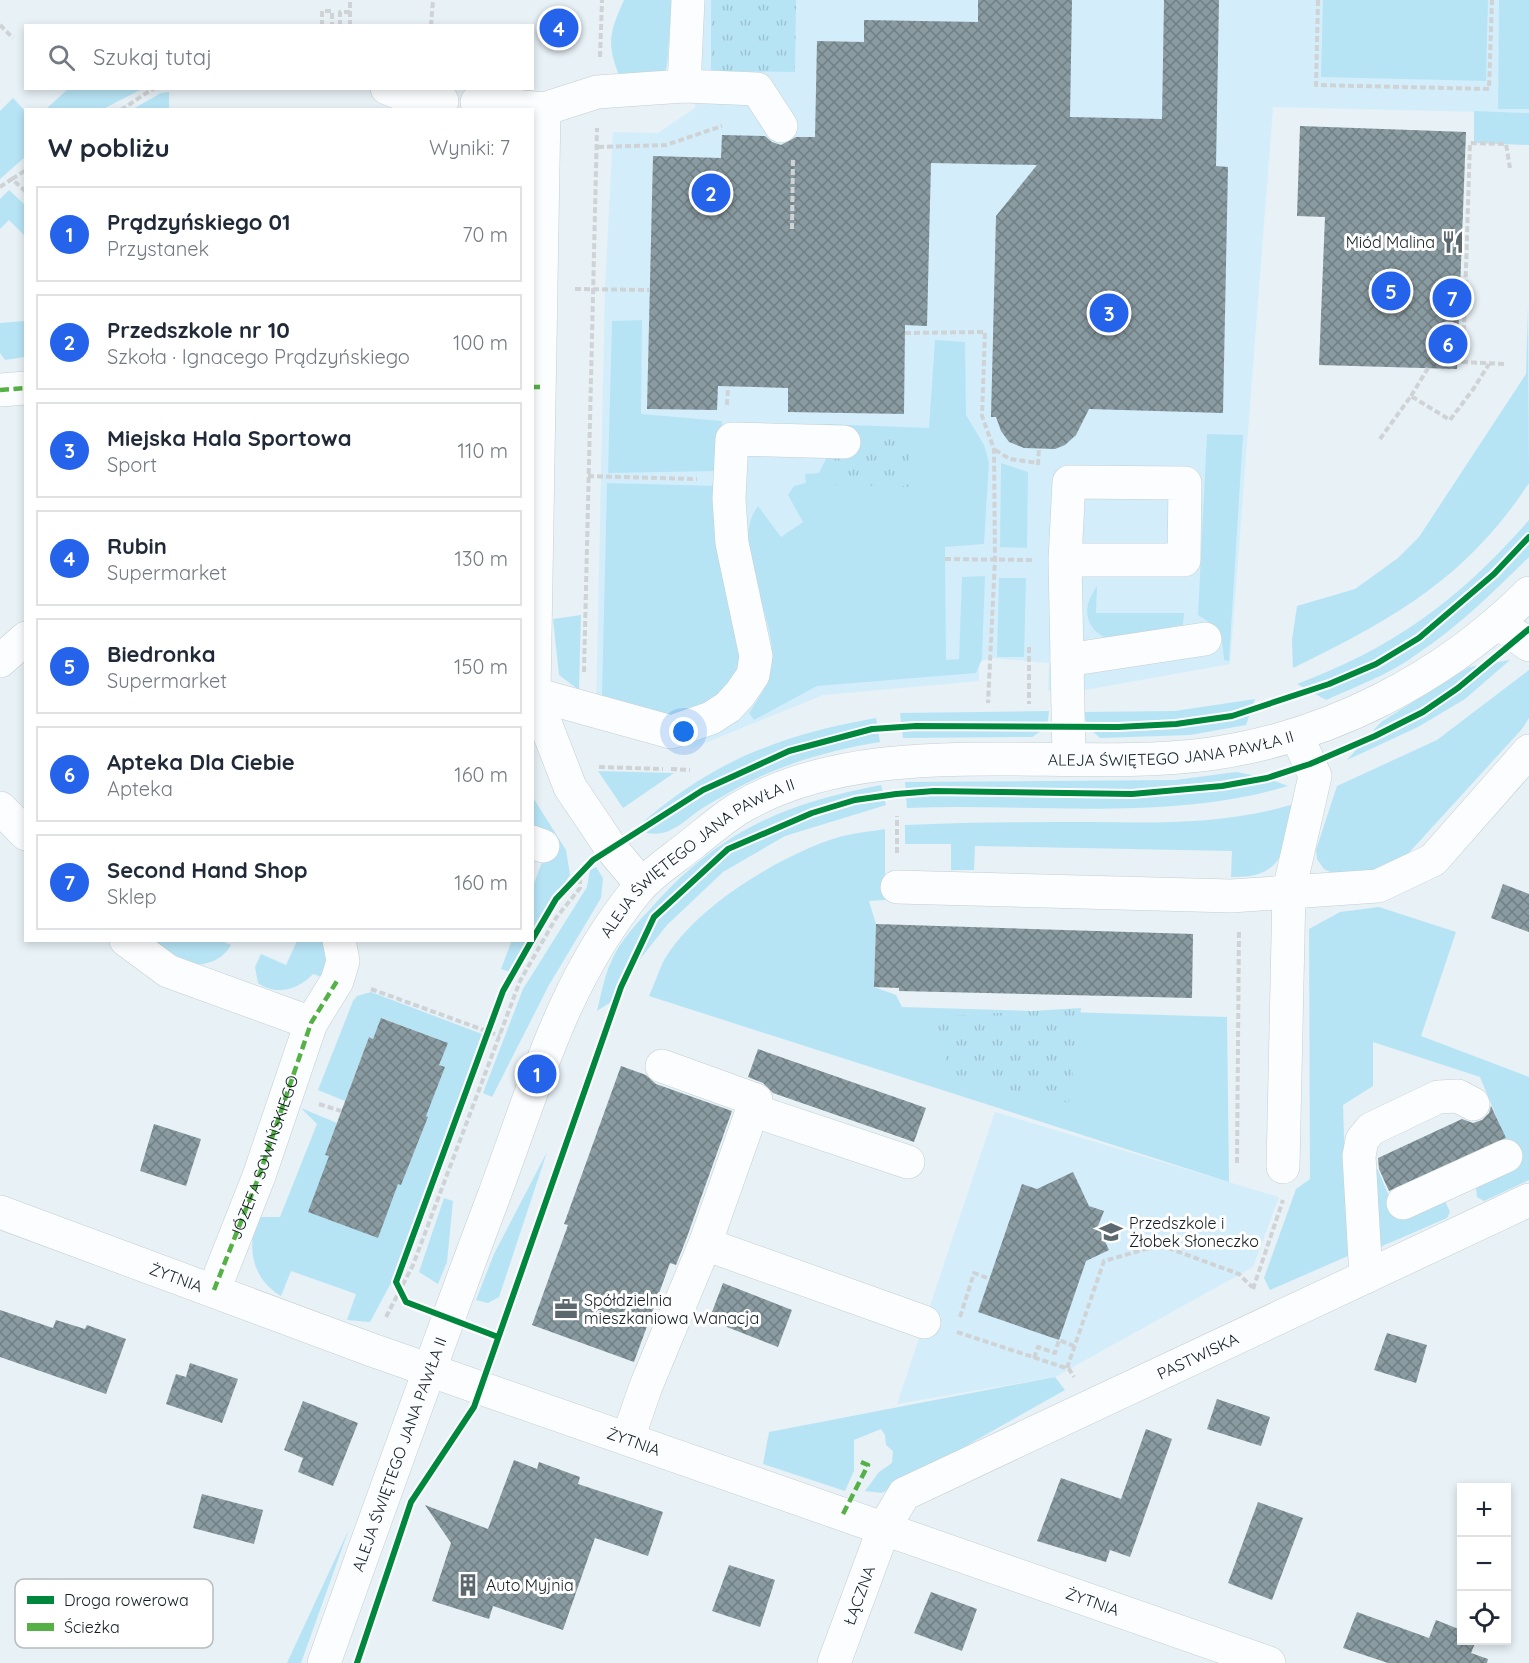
<!DOCTYPE html>
<html lang="pl">
<head>
<meta charset="utf-8">
<style>
  :root { --surface:#fff; --page:#f2f2f3; --text:#1f2937; --muted:#747a83; --line:#e0e1e3; --accent:#2563eb }
  body { margin:0; font-family:Quicksand,sans-serif; background:var(--page); color:var(--text) }
  .controls { position:absolute; right:18px; bottom:18px; display:grid; overflow:hidden; border-radius:0px; box-shadow:0 3px 9px #0003 }
  .controls button { width:54px; height:54px; display:grid; place-items:center; padding:0; border:0; border-bottom:2px solid var(--line); background:var(--surface); color:var(--text); font:30px sans-serif }
  .you { position:absolute; left:684px; top:732px; width:21px; height:21px; margin:-15px; border:4px solid #fff; border-radius:50%; background:#1a73e8; box-shadow:0 0 0 9px #1a73e833 }
  .badge { display:grid; place-items:center; width:39px; height:39px; border-radius:50%; background:var(--accent); color:#fff; font-size:20px; font-weight:700 }
  .pin { position:absolute; translate:-50% -50%; border:3px solid #fff; box-shadow:0 2px 6px #0006 }
  .list { margin:0; padding:0; list-style:none }
  h2 { display:flex; justify-content:space-between; align-items:center; height:78px; margin:0; padding:0 24px; font-size:26px }
  h2 small { font-size:20px; font-weight:400; color:var(--muted) }
  .list li { display:grid; grid-template-columns:39px 1fr auto; gap:18px; align-items:center; box-sizing:border-box; height:96px; margin:0 12px 12px; padding:0 12px; border:2px solid var(--line); border-radius:0px }
  .list b { display:block; font-size:22px; white-space:nowrap }
  .list p { margin:0; font-size:20px; white-space:nowrap; color:var(--muted) }
  .list em { font-size:20px; font-style:normal; color:var(--muted) }
  .icon { flex:none; width:33px; height:33px; fill:none; stroke:currentColor; stroke-width:2; stroke-linecap:round; stroke-linejoin:round }
  .map { position:relative; flex:none; width:1529px; height:1663px; overflow:hidden }
  .search { position:absolute; background:var(--surface); box-shadow:0 3px 9px #0003; left:24px; top:24px; width:510px; height:66px; display:flex; align-items:center; gap:15px; box-sizing:border-box; padding:0 21px; border-radius:0px; color:var(--muted); font-size:22px }
  .panel { position:absolute; background:var(--surface); box-shadow:0 3px 9px #0003; left:24px; top:108px; width:510px; height:834px; border-radius:0px }
  .map>svg:first-child { display:block }
  .built { fill:#d3eefa }
  .grass { fill:#b7e4f5 }
  .park { fill:url(#park-tufts) }
  .building { fill:url(#building-cross-hatch) }
  .lines { fill:none; stroke-linecap:round; stroke-linejoin:round }
  .minor-casing { stroke:#c4cfd3; stroke-width:34 }
  .path { stroke:#d0d3d5; stroke-width:4; stroke-dasharray:6 3; stroke-linecap:butt }
  .minor { stroke:#fbfdfe; stroke-width:33 }
  .quiet { stroke:#55b145; stroke-width:4.5; stroke-dasharray:9 4.5; stroke-linecap:butt }
  .cycleway-casing { stroke:#fff; stroke-width:10 }
  .cycleway { stroke:#00873e; stroke-width:6 }
  .labels { text-anchor:middle; stroke-width:6; stroke-linejoin:round; paint-order:stroke }
  .poi-label { font-size:16px; fill:#131f24; stroke:#fff; text-anchor:start }
  .street-label { font-size:16px; fill:#131f24; stroke:#fff }
  .key { fill:#fff; stroke:#b8bcbd; stroke-width:1.5 }
  .key-label { font-size:16px; fill:#131f24 }
</style>
</head>
<body>
<div class="map">
<svg width="1529" height="1663" viewBox="0 0 1529 1663">
  <defs>
    <pattern id="park-tufts" width="24" height="20" patternUnits="userSpaceOnUse" patternTransform="scale(1.5)"><rect width="24" height="20" fill="#b7e4f5"/><path d="M3 7l-1-3M5 7V3M7 7l1-3M15 17l-1-3M17 17v-4M19 17l1-3" fill="none" stroke="#9cc3d2"/></pattern>
    <pattern id="building-cross-hatch" width="8" height="8" patternUnits="userSpaceOnUse" patternTransform="scale(1.5)"><rect width="8" height="8" fill="#8a9ca2"/><path d="M0 0l8 8M0 8l8-8" fill="none" stroke="#707f84"/></pattern>
  </defs>
  <rect width="100%" height="100%" fill="#e7f1f6"/>
  <path class="built" d="M703 0H1529V113L1273 107 1230 664 1085 690 1048 691 1049 663 992 658 979 662V681L823 695 693 748 600 726 596 711 605 289 613 132 658 133 695 108Z
    M995 1112 1279 1197 1253 1267 1055 1377 897 1404Z"/>
  <path class="grass" d="M624 0H672L667 66 664 75H619C606 43 610 31 624 0Z
    M1323 0H1488L1486 81 1321 77Z
    M1499 0H1529V109H1498Z
    M68 89V88L142 89 103 109H46Z
    M169 92V109H133L161 93Z
    M13 98 25 111V157L0 179V111Z
    M1474 111 1529 113V145L1474 143Z
    M9 190 25 205V236L9 220 0 229V199Z
    M1528 307 1529 483C1466 579 1393 619 1293 668L1292 640 1297 606 1355 589 1398 558 1419 537 1526 374Z
    M642 320 641 414 722 421 718 471 608 473 612 321Z
    M25 321V357L5 360 0 353V323Z
    M935 340 965 342 966 415 984 445 989 462 984 544 945 547 946 660 959 659 962 577 985 576 982 659 976 673 817 686 754 720 749 713C759 698 770 681 772 663 777 615 727 548 758 506L781 537 803 522 788 495 794 486 806 483 805 474 819 473 826 459 825 424 929 428Z
    M1207 434 1243 435 1229 661 1224 660C1222 634 1221 629 1198 615Z
    M1001 463 1028 472 1027 548 1000 547Z
    M607 483 719 486 743 661 737 682 681 721 602 696Z
    M1529 520V557C1494 591 1458 627 1417 654 1390 674 1357 686 1326 700L1297 684C1395 647 1460 599 1529 520Z
    M999 578H1026L1024 657H997Z
    M1097 586 1096 613H1184L1183 625C1165 627 1123 640 1109 638 1100 637 1092 629 1089 621 1084 608 1090 597 1097 586Z
    M581 615 579 690 559 675 553 619Z
    M1510 660 1465 699 1418 727 1347 760 1381 722 1469 667Z
    M1529 670V718L1522 729 1406 856 1378 870 1334 874 1324 869 1317 859 1316 850 1337 786 1437 740Z
    M1255 699 1246 725 1190 735 1100 738 1088 727 1083 712 1175 711Z
    M1049 711 1047 727 1032 737 903 738 900 713Z
    M876 718 880 742C831 750 785 763 741 786 728 793 714 801 701 809 689 817 677 830 662 833 653 835 643 833 636 828 710 762 780 735 876 718Z
    M598 771 674 773 623 808Z
    M1236 772 1267 778 1288 786C1166 822 1033 803 907 808L905 782 1175 780Z
    M881 785 886 805 785 836 723 872 667 925 640 959 617 998 597 1011C601 995 604 977 611 962 619 942 637 923 652 907 720 831 783 804 881 785Z
    M532 796 566 850 570 875 533 936V886L552 836 533 828Z
    M1297 803C1284 847 1286 879 1231 877L1232 851 975 846 974 870H951V844H905V825C968 822 1030 822 1093 822 1162 823 1231 824 1297 803Z
    M885 829V900L869 901 876 924 874 987 896 995 902 1007 1227 1017 1229 1182 649 996C654 985 658 973 663 962 693 908 779 856 836 838 851 833 869 832 885 829Z
    M596 867 603 878 601 898 549 985 492 1097 483 1093 523 989 587 887 590 870Z
    M1379 907 1456 932 1421 1036 1529 1077V1180L1484 1201 1477 1197 1476 1188 1516 1164 1480 1077 1373 1042V1086L1343 1105 1348 1256 1270 1290 1264 1278 1296 1189 1310 1179 1309 929 1340 912Z
    M219 940 231 945C221 962 207 964 188 966L154 944 158 941Z
    M512 940 530 941 510 972 501 969Z
    M297 941H327L328 952 322 977 313 974C298 990 276 996 258 983L255 967 261 954 286 965Z
    M371 992 482 1034 391 1283 370 1322 347 1320 356 1294 291 1271 281 1296C252 1279 246 1247 258 1217H280L317 1124 301 1108 337 1123 325 1155 401 1184 428 1117 421 1115 445 1067 439 1065 447 1043 382 1018 373 1039 369 1037 345 1101 318 1090 353 1001 357 996Z
    M547 1152 499 1297 488 1303 476 1300 494 1254Z
    M1377 1168 1398 1217 1445 1201 1450 1212 1447 1218 1380 1247 1374 1241Z
    M444 1198 453 1201 447 1262 438 1284 419 1272Z
    M1055 1377 1065 1390 882 1493 865 1491 879 1472 892 1463 893 1451 886 1445 885 1435 881 1429 854 1440V1471L845 1491 763 1464 769 1432Z
    M349 1529 301 1663H287Z"/>
  <path class="park" d="M711 0H796L795 72 711 71Z
    M909 434 910 487 833 485 835 435Z
    M1081 1008 1069 1103 952 1077 933 1017Z"/>
  <path class="building" d="M978 0H1072L1070 117 1162 119 1164 0H1219L1216 166 1228 167 1223 413 1089 409 1076 435 1065 445 1055 449 1024 448 1009 442 1001 431 996 417H991L996 216 1037 165 931 163 927 326 905 325 904 414 788 412V388L718 386 717 410 647 409 653 156 721 158 722 135 765 136 772 142 781 145 796 137H815L817 41 864 42V20L978 22Z
    M1300 126 1466 132 1457 369 1319 365 1325 217 1297 216Z
    M1503 884 1529 894V932L1491 918Z
    M876 924 1193 934 1192 998 899 991V988L874 987Z
    M381 1018 448 1043 439 1065 445 1067 426 1116 428 1117 401 1185 398 1184 378 1238 308 1212 329 1156 325 1155 369 1037 373 1039Z
    M758 1049 926 1108 914 1142 773 1093 763 1083 748 1077Z
    M621 1066 646 1075 656 1084 732 1111 687 1237 676 1265 670 1263 634 1362 532 1325 568 1225 564 1224Z
    M1491 1106 1506 1138 1389 1191 1379 1169 1378 1158 1462 1119 1473 1123 1482 1120 1489 1113Z
    M154 1124 201 1139 186 1186 140 1171Z
    M1073 1172 1089 1206 1104 1211 1098 1226 1109 1250 1086 1261 1059 1340 978 1312 1022 1184 1037 1189Z
    M723 1283 792 1310 778 1347 709 1320Z
    M0 1310 53 1328 56 1320 85 1329 87 1325 126 1339 106 1394 0 1357Z
    M1387 1333 1427 1345 1416 1383 1374 1370Z
    M190 1363 238 1379 222 1423 166 1404 176 1374 186 1377Z
    M1217 1399 1270 1417 1261 1446 1207 1429Z
    M303 1401 358 1423 333 1486 298 1472 303 1458 284 1450Z
    M1146 1429 1172 1439 1130 1557 1110 1550 1106 1562 1037 1541 1061 1478 1121 1499Z
    M514 1460 537 1469 539 1462 580 1477 578 1484 663 1512 648 1556 595 1538 563 1630 493 1606 489 1619 432 1601 451 1543 425 1505 488 1529Z
    M202 1494 263 1510 254 1544 193 1528Z
    M1258 1502 1303 1518 1272 1600 1228 1583Z
    M729 1565 775 1580 760 1627 712 1611Z
    M931 1592 977 1609 962 1651 914 1633Z
    M1357 1612 1429 1638 1436 1620 1461 1630V1641H1476L1471 1653 1488 1659 1487 1663H1388L1343 1648Z"/>
  <g class="lines">
    <g class="minor-casing">
      <g id="minor">
        <path d="M684 86 688 0"/>
        <path d="M387 88 413 98 442 101"/>
        <path d="M477 102 544 109 597 92 684 86 757 89 781 126"/>
        <path d="M544 109 534 694 570 787 611 848 641 884"/>
        <path d="M0 390 26 388"/>
        <path d="M1065 560H1184L1185 483 1069 482 1065 560 1069 759"/>
        <path d="M1498 623 1529 645"/>
        <path d="M1067 660 1205 639"/>
        <path d="M0 661 26 638"/>
        <path d="M534 694 671 732 711 718 728 707 740 694 753 675 756 656 732 543 729 499 732 439 844 442"/>
        <path d="M0 808 26 834"/>
        <path d="M532 842 543 846"/>
        <path d="M897 887 1231 896 1378 886 1433 860 1529 751"/>
        <path d="M126 940 168 971 311 1023"/>
        <path d="M752 1110 908 1162"/>
        <path d="M1283 1167 1289 891 1315 776 1297 736"/>
        <path d="M1403 1203 1506 1156"/>
        <path id="s1" d="M0 1212 372 1350 1269 1663"/>
        <path d="M705 1244 924 1322"/>
        <path d="M1366 1277 1359 1156 1362 1140 1371 1129 1438 1097 1458 1096 1473 1104"/>
        <path id="s2" d="M214 1290 259 1176 311 1023 337 981 343 961 339 940"/>
        <path d="M628 1438 646 1386 705 1244 756 1100 662 1066"/>
        <path id="s3" d="M324 1663C380 1506 436 1349 495 1193 536 1084 562 982 637 890 652 872 675 858 693 843 707 832 721 820 736 810 868 729 1061 774 1210 754 1330 737 1444 678 1529 593"/>
        <path id="s4" d="M834 1663 884 1528 904 1494 1529 1200"/>
      </g>
    </g>
    <path class="path" d="M1318 0 1316 85 1489 89 1492 0
      M0 25 13 38
      M322 26V11H332V26
      M340 26V12H350
      M350 26V0
      M431 26 433 0
      M600 57 602 0
      M121 110 154 88
      M598 147 666 145 722 126
      M12 179 26 170
      M0 187 12 179 26 192
      M792 229 793 159
      M575 289 649 290
      M905 333 985 332 982 416 994 449 995 559 988 703
      M1504 364 1463 362 1470 143 1506 144 1510 168
      M1411 396 1428 368
      M727 405 728 387
      M1380 439 1411 396 1450 420 1474 388 1489 364
      M995 450 1010 459 1038 463
      M1038 465 1039 448
      M588 476 697 479
      M945 559 1032 560
      M1029 647V704
      M584 672 597 128
      M599 767 663 769
      M671 769 690 770
      M897 853V816
      M371 989 500 1036
      M319 1104 341 1111
      M1237 1163 1239 930
      M1253 1289 1283 1200
      M386 1317 413 1265 520 981 556 918 580 888V868
      M960 1317 974 1273 990 1279
      M957 1332 1069 1369 1074 1377
      M1034 1358 1038 1347 1055 1353 1059 1340 1074 1346
      M1067 1368 1104 1261 1160 1245 1239 1274 1252 1287"/>
    <use href="#minor" class="minor"/>
    <path class="quiet" d="M532 387H540
      M0 390 26 388
      M214 1290 259 1176 311 1023 337 981
      M843 1514 868 1465 861 1462"/>
    <g class="cycleway-casing">
      <path id="cycleway" d="M532 940 556 899 593 860 703 790 789 751 872 729 916 726 1118 727 1176 724 1232 716 1329 684 1376 664 1419 638 1494 574 1529 537
        M498 1337 406 1302 396 1282 503 991 532 940
        M357 1663 411 1502 474 1407 621 987 654 917 728 849 812 813 855 800 896 794 934 791 1132 794 1222 786 1267 778 1310 764 1375 736 1423 712 1458 688 1529 629"/>
    </g>
    <use href="#cycleway" class="cycleway"/>
  </g>
  <defs>
    <g id="restaurant-bare" transform="scale(1.8)"><path d="M-5-6h1v4h1v-4h1v4h1v-4h1v5L-1.5 .5V6h-2V.5L-5-1ZM5-6V6H3V1.5H1.5Q1.5-4 5-6Z" fill="#5d686e" stroke="#fff" stroke-width="2.5" paint-order="stroke"/></g>
    <g id="school-bare" transform="scale(1.8)"><path d="M0-5L7-2L0 1L-7-2ZM-4 1L0 2.5L4 1V4Q0 6-4 4Z" fill="#5d686e" stroke="#fff" stroke-width="2.5" paint-order="stroke"/></g>
    <g id="office-bare" transform="scale(1.8)"><path d="M-6-3h4V-5.5h4V-3h4V5H-6ZM-1-4.5V-3h2v-1.5ZM-6 0V1H6V0Z" fill="#5d686e" stroke="#fff" stroke-width="2.5" paint-order="stroke"/></g>
    <g id="building-bare" transform="scale(1.8)"><path d="M-4-6H4V6H1V3H-1V6H-4ZM-2.5-4.3h1.7v1.8h-1.7ZM.8-4.3h1.7v1.8H.8ZM-2.5-1h1.7V.8h-1.7ZM.8-1h1.7V.8H.8Z" fill="#5d686e" stroke="#fff" stroke-width="2.5" paint-order="stroke"/></g>
  </defs>
  <g fill-rule="evenodd">
    <use href="#restaurant-bare" x="1453" y="242"/>
    <use href="#school-bare" x="1111" y="1232"/>
    <use href="#office-bare" x="566" y="1309"/>
    <use href="#building-bare" x="468" y="1585"/>
  </g>
  <g class="labels">
    <g class="poi-label">
      <text x="1435" y="248" text-anchor="end">Miód Malina</text>
      <text x="1129" y="1229">Przedszkole i<tspan x="1129" dy="18">Żłobek Słoneczko</tspan></text>
      <text x="584" y="1306">Spółdzielnia<tspan x="584" dy="18">mieszkaniowa Wanacja</tspan></text>
      <text x="486" y="1591">Auto Myjnia</text>
    </g>
    <g class="street-label">
      <text dy="6" stroke="none"><textPath href="#s3" startOffset="1408">ALEJA ŚWIĘTEGO JANA PAWŁA II</textPath></text>
      <text dy="6" stroke="none"><textPath href="#s3" startOffset="904">ALEJA ŚWIĘTEGO JANA PAWŁA II</textPath></text>
      <text dy="6" stroke="none"><textPath href="#s2" startOffset="142">JÓZEFA SOWIŃSKIEGO</textPath></text>
      <text dy="6" stroke="none"><textPath href="#s1" startOffset="188">ŻYTNIA</textPath></text>
      <text dy="6" stroke="none"><textPath href="#s4" startOffset="508">PASTWISKA</textPath></text>
      <text dy="6" stroke="none"><textPath href="#s1" startOffset="674">ŻYTNIA</textPath></text>
      <text dy="6" stroke="none"><textPath href="#s3" startOffset="222">ALEJA ŚWIĘTEGO JANA PAWŁA II</textPath></text>
      <text dy="6" stroke="none"><textPath href="#s4" startOffset="72">ŁĄCZNA</textPath></text>
      <text dy="6" stroke="none"><textPath href="#s1" startOffset="1160">ŻYTNIA</textPath></text>
    </g>
  </g>
  <rect x="15" y="1579" width="198" height="69" rx="9" class="key"/>
  <rect x="27" y="1596" width="27" height="8" fill="#00873e"/>
  <rect x="27" y="1623" width="27" height="8" fill="#55b145"/>
  <g class="key-label">
    <text x="64" y="1606">Droga rowerowa</text>
    <text x="64" y="1633">Ścieżka</text>
  </g>
</svg>
<div class="controls">
<button>+</button>
<button>−</button>
<button><svg class="icon" aria-label="locate" viewBox="0 0 24 24"><circle cx="12" cy="12" r="6"/><path d="M12 2v4M12 18v4M2 12h4M18 12h4"/></svg></button>
</div>
<div class="you"></div>
<div class="pin badge" style="left:537px;top:1074px">1</div>
<div class="pin badge" style="left:711px;top:193px">2</div>
<div class="pin badge" style="left:1109px;top:313px">3</div>
<div class="pin badge" style="left:559px;top:28px">4</div>
<div class="pin badge" style="left:1391px;top:291px">5</div>
<div class="pin badge" style="left:1448px;top:344px">6</div>
<div class="pin badge" style="left:1452px;top:298px">7</div>
<div class="search"><svg class="icon" aria-label="search" viewBox="0 0 24 24"><circle cx="10" cy="10" r="6"/><path d="M15 15l6 6"/></svg>Szukaj tutaj</div>
<section class="panel">
<h2>W pobliżu<small>Wyniki: 7</small></h2>
<ul class="list">
<li><span class="badge">1</span><div><b>Prądzyńskiego 01</b><p>Przystanek</p></div><em>70 m</em></li>
<li><span class="badge">2</span><div><b>Przedszkole nr 10</b><p>Szkoła · Ignacego Prądzyńskiego</p></div><em>100 m</em></li>
<li><span class="badge">3</span><div><b>Miejska Hala Sportowa</b><p>Sport</p></div><em>110 m</em></li>
<li><span class="badge">4</span><div><b>Rubin</b><p>Supermarket</p></div><em>130 m</em></li>
<li><span class="badge">5</span><div><b>Biedronka</b><p>Supermarket</p></div><em>150 m</em></li>
<li><span class="badge">6</span><div><b>Apteka Dla Ciebie</b><p>Apteka</p></div><em>160 m</em></li>
<li><span class="badge">7</span><div><b>Second Hand Shop</b><p>Sklep</p></div><em>160 m</em></li>
</ul>
</section>
</div>
</body>
</html>
